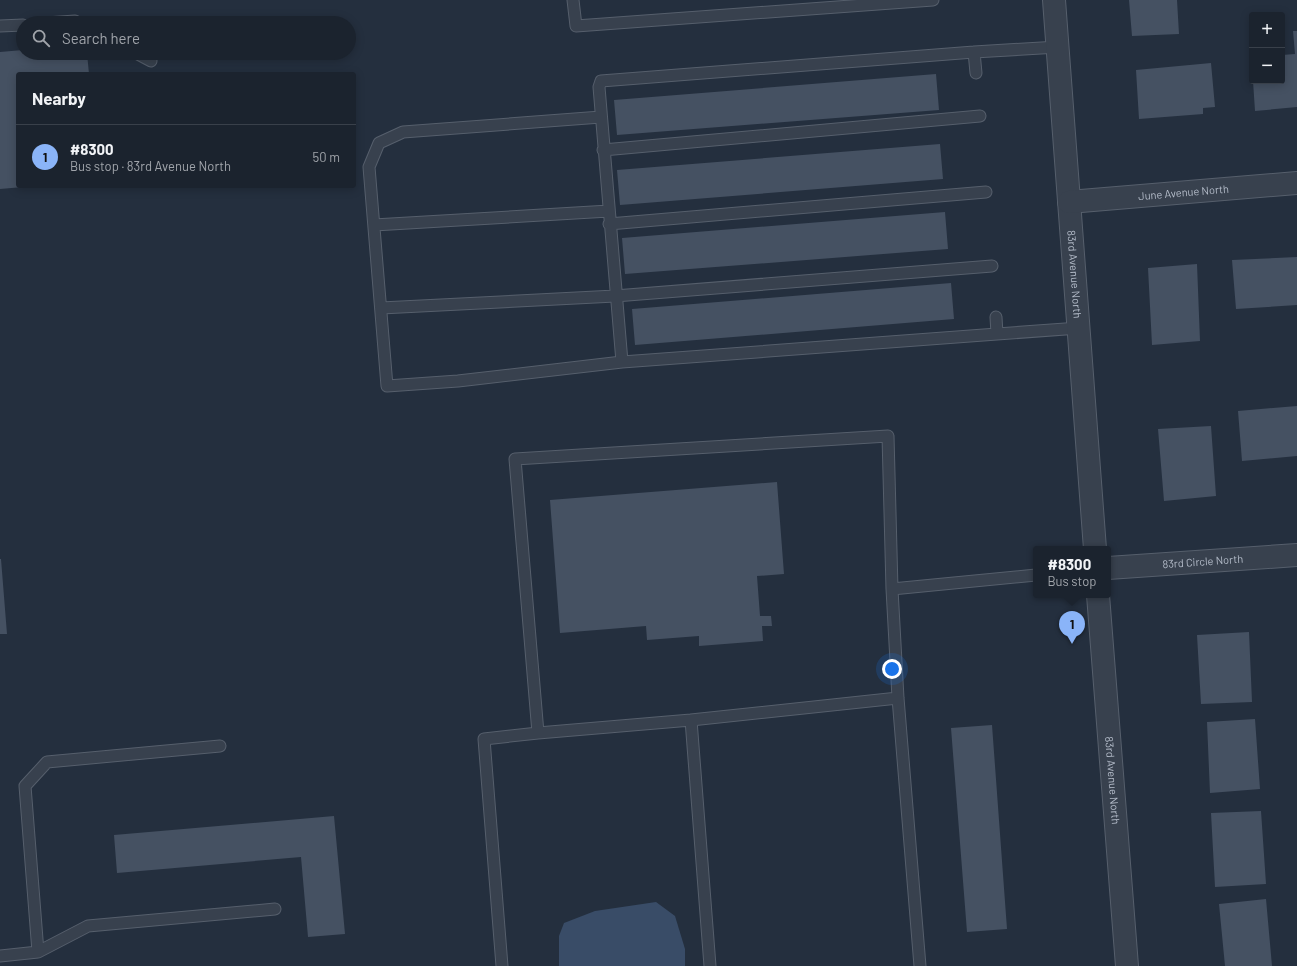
<!DOCTYPE html>
<html lang="en">
<head>
<meta charset="utf-8">
<style>
  :root { --surface:#1b232e; --page:#242b36; --text:#f1f3f6; --muted:#a0a4aa; --line:#39404a; --accent:#8ab4f8 }
  body { margin:0; font-family:Barlow,sans-serif; background:var(--page); color:var(--text) }
  .controls { position:absolute; right:12px; top:12px; display:grid; overflow:hidden; border-radius:4px; box-shadow:0 2px 10px #0003 }
  .controls button { width:36px; height:36px; display:grid; place-items:center; padding:0; border:0; border-bottom:1px solid var(--line); background:var(--surface); color:var(--text); font:20px sans-serif }
  .you { position:absolute; left:892px; top:669px; width:14px; height:14px; margin:-10px; border:3px solid #fff; border-radius:50%; background:#1a73e8; box-shadow:0 0 0 6px #1a73e833 }
  .badge { display:grid; place-items:center; width:26px; height:26px; border-radius:50%; background:var(--accent); color:#111; font-size:13px; font-weight:700 }
  .pin { position:absolute; translate:-50% -33px; filter:drop-shadow(0 1px 2px #0008) }
  .pin::after { content:''; position:absolute; top:21px; width:14px; height:12px; background:inherit; clip-path:polygon(0 0,100% 0,50% 100%) }
  .popup { position:absolute; left:1033px; top:546px; width:78px; height:52px; box-sizing:border-box; display:grid; place-content:center; border-radius:4px; background:var(--surface); filter:drop-shadow(0 1px 3px #0005); font-size:13px; white-space:nowrap; color:var(--muted) }
  .popup b { font-size:15px; color:var(--text) }
  .popup::after { content:''; position:absolute; left:50%; top:100%; margin-left:-8px; border:8px solid transparent; border-top-color:var(--surface) }
  .list { margin:0; padding:0; list-style:none }
  h2 { display:flex; justify-content:space-between; align-items:center; height:52px; margin:0; padding:0 16px; font-size:17px }
  h2 small { font-size:13px; font-weight:400; color:var(--muted) }
  .list li { display:grid; grid-template-columns:26px 1fr auto; gap:12px; align-items:center; box-sizing:border-box; height:64px; padding:0 16px; border-top:1px solid var(--line) }
  .list b { display:block; font-size:15px; white-space:nowrap }
  .list p { margin:0; font-size:13px; white-space:nowrap; color:var(--muted) }
  .list em { font-size:13px; font-style:normal; color:var(--muted) }
  .icon { flex:none; width:22px; height:22px; fill:none; stroke:currentColor; stroke-width:2; stroke-linecap:round; stroke-linejoin:round }
  .map { position:relative; flex:none; width:1297px; height:966px; overflow:hidden }
  .search { position:absolute; background:var(--surface); box-shadow:0 2px 10px #0003; left:16px; top:16px; width:340px; height:44px; display:flex; align-items:center; gap:10px; box-sizing:border-box; padding:0 14px; border-radius:22px; color:var(--muted); font-size:15px }
  .panel { position:absolute; background:var(--surface); box-shadow:0 2px 10px #0003; left:16px; top:72px; width:340px; height:116px; border-radius:4px }
  .map>svg:first-child { display:block }
  .water { fill:#394c67 }
  .building { fill:#455162 }
  .lines { fill:none; stroke-linecap:round; stroke-linejoin:round }
  .service-casing { stroke:#565f6c; stroke-width:13 }
  .minor-casing { stroke:#565f6c; stroke-width:24 }
  .service { stroke:#38414e; stroke-width:11 }
  .minor { stroke:#38414e; stroke-width:22 }
  .labels { text-anchor:middle; stroke-width:4; stroke-linejoin:round; paint-order:stroke }
  .street-label { font-size:11px; fill:#b4bcc9; stroke:#1d2633 }
</style>
</head>
<body>
<div class="map">
<svg width="1297" height="966" viewBox="0 0 1297 966">
  <rect width="100%" height="100%" fill="#242f3e"/>
  <path class="water" d="M656 902 675 916 685 949V966H559V936L564 923 595 911Z"/>
  <path class="building" d="M1129 0H1177L1179 34 1132 36Z
    M1293 31H1297V107L1255 111 1253 81H1282V55L1295 54Z
    M23 50V53H87L89 74H18V186H23V187L0 189V52Z
    M1211 63 1215 107 1203 108V114L1139 119 1136 70Z
    M936 74 939 110 617 135 614 100Z
    M940 144 943 179 620 205 617 170Z
    M945 212 948 249 625 274 622 238Z
    M1297 257V305L1236 309 1232 260Z
    M1197 264 1200 341 1152 345 1148 268Z
    M951 283 954 319 635 345 632 309Z
    M1297 406V456L1242 461 1238 411Z
    M1211 426 1216 496 1164 501 1158 429Z
    M777 482 784 574 757 576 760 616H771L772 626H762L763 641 699 646V636L647 640 646 626 560 633 550 500Z
    M0 559H1L7 634H0Z
    M1249 632 1252 702 1201 704 1197 635Z
    M1255 719 1260 789 1210 793 1207 722Z
    M992 725 1007 929 967 932 951 728Z
    M1261 811 1266 884 1215 887 1211 813Z
    M334 816 345 934 308 937 301 857 117 873 114 835Z
    M1266 899 1272 966H1225L1219 904Z"/>
  <g class="lines">
    <g class="service-casing">
      <path id="service" d="M573 0 576 26 933 0
        M46 23 75 21 79 23
        M0 26 23 25
        M974 52 601 81 599 87 622 362 997 334
        M136 53 151 61
        M976 73 974 52 1058 47
        M601 117 403 132 379 143 369 167 387 386 458 381 622 362
        M603 150 980 116
        M609 224 986 192
        M374 225 609 211
        M381 308 615 296 992 266
        M996 317 997 334 1079 328
        M892 589 898 698 920 966
        M691 720 898 698
        M38 952 88 926 275 909
        M0 956 38 952 25 786 47 762 220 746
        M502 966 484 739 538 733
        M710 966 691 720 538 733 515 459 888 436 892 589 1036 575"/>
    </g>
    <g class="minor-casing">
      <g id="minor">
        <path id="s1" d="M1054 0 1095 549"/>
        <path id="s2" d="M1069 202 1297 183"/>
        <path id="s3" d="M1108 568 1297 555"/>
        <path id="s4" d="M1098 595 1127 966"/>
      </g>
    </g>
    <use href="#service" class="service"/>
    <use href="#minor" class="minor"/>
  </g>
  <g class="labels">
    <g class="street-label">
      <text dy="4" stroke="none"><textPath href="#s2" startOffset="115">June Avenue North</textPath></text>
      <text dy="4" stroke="none"><textPath href="#s1" startOffset="275">83rd Avenue North</textPath></text>
      <text dy="4" stroke="none"><textPath href="#s3" startOffset="95">83rd Circle North</textPath></text>
      <text dy="4" stroke="none"><textPath href="#s4" startOffset="186">83rd Avenue North</textPath></text>
    </g>
  </g>
</svg>
<div class="controls">
<button>+</button>
<button>−</button>
</div>
<div class="you"></div>
<div class="pin badge" style="left:1072px;top:644px">1</div>
<div class="popup"><b>#8300</b>Bus stop</div>
<div class="search"><svg class="icon" aria-label="search" viewBox="0 0 24 24"><circle cx="10" cy="10" r="6"/><path d="M15 15l6 6"/></svg>Search here</div>
<section class="panel">
<h2>Nearby<small></small></h2>
<ul class="list">
<li><span class="badge">1</span><div><b>#8300</b><p>Bus stop · 83rd Avenue North</p></div><em>50 m</em></li>
</ul>
</section>
</div>
</body>
</html>
